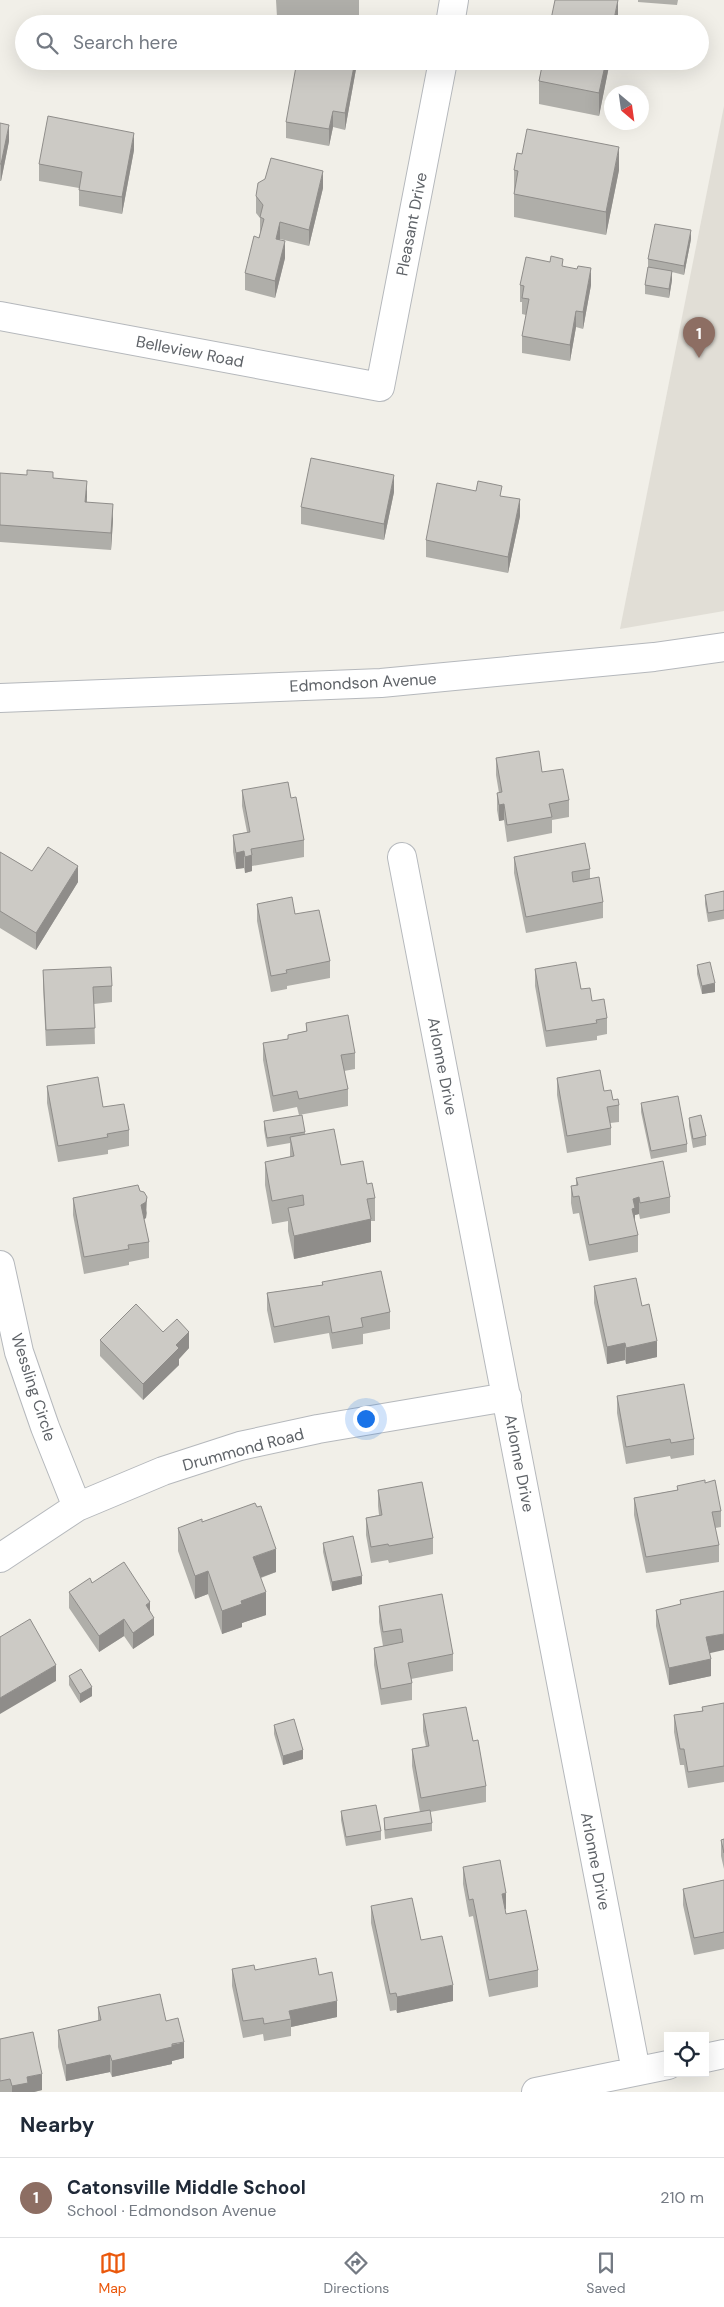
<!DOCTYPE html>
<html lang="en">
<head>
<meta charset="utf-8">
<style>
  :root { --surface:#fff; --page:#f6f6f7; --text:#1f2937; --muted:#747a83; --line:#e0e1e3; --accent:#ea580c }
  body { margin:0; font-family:"DM Sans",sans-serif; background:var(--page); color:var(--text) }
  .controls { position:absolute; right:15px; bottom:15px; display:grid; overflow:hidden; border-radius:0px; box-shadow:0 5px 20px #0002 }
  .controls button { width:45px; height:45px; display:grid; place-items:center; padding:0; border:0; border-bottom:1px solid var(--line); background:var(--surface); color:var(--text); font:25px sans-serif }
  .compass { position:absolute; left:604px; top:85px; width:45px; height:45px; border-radius:50%; background:var(--surface); box-shadow:0 5px 20px #0002; rotate:151deg }
  .you { position:absolute; left:365px; top:1418px; width:18px; height:18px; margin:-12px; border:4px solid #fff; border-radius:50%; background:#1a73e8; box-shadow:0 0 0 8px #1a73e833 }
  .badge { display:grid; place-items:center; width:32px; height:32px; border-radius:50%; background:var(--accent); color:#fff; font-size:16px; font-weight:700 }
  .pin { position:absolute; translate:-50% -41px; filter:drop-shadow(0 1px 2px #0008) }
  .pin::after { content:''; position:absolute; top:26px; width:18px; height:15px; background:inherit; clip-path:polygon(0 0,100% 0,50% 100%) }
  .list { margin:0; padding:0; list-style:none }
  h2 { display:flex; justify-content:space-between; align-items:center; height:65px; margin:0; padding:0 20px; font-size:21px }
  h2 small { font-size:16px; font-weight:400; color:var(--muted) }
  .list li { display:grid; grid-template-columns:32px 1fr auto; gap:15px; align-items:center; box-sizing:border-box; height:80px; padding:0 20px; border-top:1px solid var(--line) }
  .list b { display:block; font-size:19px; white-space:nowrap }
  .list p { margin:0; font-size:16px; white-space:nowrap; color:var(--muted) }
  .list em { font-size:16px; font-style:normal; color:var(--muted) }
  .icon { flex:none; width:28px; height:28px; fill:none; stroke:currentColor; stroke-width:2; stroke-linecap:round; stroke-linejoin:round }
  .map { position:relative; flex:none; width:724px; height:2092px; overflow:hidden }
  .search { position:absolute; background:var(--surface); box-shadow:0 5px 20px #0002; left:15px; right:15px; top:15px; height:55px; display:flex; align-items:center; gap:12px; box-sizing:border-box; padding:0 18px; border-radius:28px; color:var(--muted); font-size:19px }
  .sheet { height:145px; background:var(--surface) }
  nav { display:flex; justify-content:space-around; align-items:center; box-sizing:border-box; height:70px; border-top:1px solid var(--line); background:var(--surface); font-size:14px; color:var(--muted) }
  nav a { display:grid; justify-items:center; gap:2px }
  nav .on { color:var(--accent) }
  .map>svg:first-child { display:block }
  .education { fill:#e1ded6 }
  .lines { fill:none; stroke-linecap:round; stroke-linejoin:round }
  .street-casing { stroke:#b5b8bc; stroke-width:30 }
  .street { stroke:#fff; stroke-width:28 }
  .wall { fill:#afaea9 }
  .shaded-wall { fill:#8f8d8a }
  .building { fill:#cccac5; stroke:#8f8d8a }
  .labels { text-anchor:middle; stroke-width:4.5; stroke-linejoin:round; paint-order:stroke }
  .street-label { font-size:16px; fill:#5f6368; stroke:#fff }
</style>
</head>
<body>
<div class="map">
<svg width="724" height="2092" viewBox="0 0 724 2092">
  <rect width="100%" height="100%" fill="#f1efe8"/>
  <path class="education" d="M724 106V611L620 629Z"/>
  <g class="lines">
    <g class="street-casing">
      <path id="street" d="M450 24 454 0
        M0 316 380 387 443 61
        M0 698 381 683 654 657 724 647
        M402 857 636 2071
        M0 1265 19 1352 45 1427 77 1507
        M0 1558 77 1507 163 1471 240 1446 318 1429 507 1397
        M705 2058 724 2054
        M536 2092 668 2065"/>
    </g>
    <use href="#street" class="street"/>
  </g>
  <path class="wall" d="M276 0H359V16L339 17V15L277 17Z
    M638 0H678L677 5 638 2Z
    M356 61V69L345 130 333 127 329 146 286 138V122Z
    M543 61H610L599 116 539 104V81Z
    M0 123 9 141 1 181H0Z
    M134 150 122 214 79 206V188L39 181V164Z
    M514 170H619L606 235 514 217Z
    M323 188 309 246 280 239V240L285 258 275 298 245 290V273L260 234V218L256 213V196Z
    M691 239 684 275 672 272V280L669 298 645 294V285L648 267V259Z
    M563 267 591 285 583 329 576 327 570 361 522 353V336L526 315 522 314V302H520V285Z
    M0 477 53 478 87 497V502L113 520 111 550 0 542Z
    M394 492 384 540 301 524V507Z
    M502 496 520 516 508 573 426 557V540Z
    M496 758 542 772 569 800V817L552 820V833L507 842 504 820 499 821 497 810V793H499L496 775Z
    M242 790 291 798 304 840V857L252 866V871L245 873 244 868 236 869 233 852V835L247 832 242 806Z
    M0 852 32 871 78 882 36 950 0 928Z
    M514 857 590 869V878L603 902V918L526 933 514 873Z
    M724 891V919L708 922 705 904V895Z
    M257 904 295 914 330 961V978L287 986V989L271 992 257 921Z
    M697 965 715 992 702 994 697 974Z
    M535 969 581 989 607 1018V1034L597 1036V1040L546 1047 535 986Z
    M43 970 112 986V1002L94 1004 95 1044 46 1046 43 986Z
    M306 1023 355 1053V1069L344 1071 348 1089V1106L299 1115 297 1107 273 1112 263 1060V1043L288 1039V1035L306 1031Z
    M557 1078 604 1091 619 1105V1122L610 1123 611 1128V1145L567 1153 557 1095Z
    M47 1086 103 1107 129 1130V1146L108 1150V1154L58 1162 47 1103Z
    M641 1103 687 1144V1152L651 1159 641 1112Z
    M689 1118 706 1136V1145L693 1148 689 1126Z
    M264 1121 305 1132V1135L341 1165 367 1184 375 1198V1221H371V1242L294 1259 288 1231V1221L272 1224 265 1185V1162L290 1157V1143L267 1147 264 1130Z
    M576 1178 670 1197V1213L640 1219 639 1214 635 1215V1222L638 1235V1252L589 1261 579 1213 573 1214 571 1203V1186L576 1185Z
    M140 1191 147 1213 146 1218 144 1219 149 1242V1258L129 1262V1265L84 1274 73 1215V1198Z
    M322 1282 390 1312V1329L363 1334V1344L332 1349 329 1333 274 1343 267 1310V1293L322 1285Z
    M594 1286 642 1306 657 1357 626 1364 625 1360 607 1364 594 1303Z
    M163 1332 189 1348 179 1359V1365L143 1400 100 1356V1340Z
    M617 1396 694 1439V1455L671 1459 670 1456 626 1464 617 1413Z
    M677 1486 721 1511V1527L715 1528 719 1545V1562L646 1573 634 1515V1498L677 1490Z
    M378 1490 433 1538V1554L389 1563 388 1560 371 1563 366 1535V1518L379 1515 378 1506Z
    M202 1522 276 1572 261 1578 266 1615 242 1623V1627L222 1634 208 1594 195 1599 178 1551V1528Z
    M323 1543 362 1584 332 1591 323 1552Z
    M92 1583 150 1611 154 1635 133 1649 124 1636 99 1652 69 1608V1592Z
    M680 1600 709 1653 711 1676 669 1685 656 1626V1610L680 1605Z
    M379 1606 453 1654V1671L411 1679 412 1683V1700L381 1705 374 1665V1648L383 1646 379 1622Z
    M69 1676 92 1696 80 1703 69 1685Z
    M724 1703V1782L688 1788 684 1765H680L674 1732V1715L702 1711V1707Z
    M423 1714 473 1741 486 1786V1802L430 1812 432 1823V1831L385 1839 384 1827V1818L420 1812 412 1766V1749L426 1747 423 1731Z
    M274 1725 303 1759 283 1765 274 1734Z
    M341 1811 381 1831V1840L346 1846 341 1820Z
    M724 1839V1869L721 1856V1840Z
    M463 1867 506 1909 505 1910 506 1914 538 1970V1987L489 1997 473 1916 469 1917 463 1884Z
    M724 1880V1949L694 1955 683 1905V1889Z
    M371 1906 453 2001 397 2013 396 2010 390 2011 371 1923Z
    M232 1969 255 1970 319 1975 337 2017 291 2027V2036L264 2041 263 2034 243 2038 232 1986Z
    M98 2007 166 2021 184 2058 172 2061V2064L112 2077 110 2072 66 2081 58 2047V2030L98 2021Z
    M0 2039 42 2090 34 2092H0Z"/>
  <path class="shaded-wall" d="M618 0V24H613Z
    M355 61H356V69L345 130V113Z
    M606 61H610L599 116V93Z
    M333 111V127L329 146V129Z
    M9 125V141L1 181V164Z
    M134 133V150L122 214V197Z
    M619 147V170L606 235V212Z
    M323 171V188L309 246V230Z
    M280 222V239L276 256V239Z
    M691 230V239L684 275V266Z
    M285 241V258L275 298V281Z
    M591 268V285L583 329V312Z
    M672 271V280L669 298V289Z
    M576 311V327L570 361V345Z
    M394 475V492L384 540V524Z
    M87 481V497L85 518V502Z
    M520 499V516L508 573V557Z
    M113 504V520L111 550V533Z
    M504 804V820L499 821V805Z
    M244 851V868L236 869V853Z
    M252 855V871L245 873V857Z
    M78 866V882L36 950V933Z
    M715 983V992L702 994V986Z
    M147 1197 146 1218 141 1221V1205Z
    M639 1197V1214L635 1215V1224L632 1209 633 1199Z
    M371 1219V1242L294 1259V1236Z
    M189 1332V1348L179 1359V1365L143 1400V1384L176 1345Z
    M657 1341V1357L626 1364V1348Z
    M625 1343V1360L607 1364V1347Z
    M276 1549V1572L253 1580V1557Z
    M208 1571V1594L195 1599V1576Z
    M362 1576V1584L332 1591V1582Z
    M266 1592V1615L242 1623V1627L222 1634V1611L241 1601Z
    M150 1602V1619L146 1605Z
    M154 1618V1635L133 1649V1633Z
    M124 1619V1636L99 1652V1636Z
    M724 1634V1650L706 1654V1637Z
    M711 1659V1676L669 1685V1668Z
    M56 1665V1681L0 1714V1698Z
    M92 1687V1696L80 1703V1694Z
    M303 1750V1759L283 1765V1756Z
    M506 1893V1909L502 1910V1894Z
    M453 1985V2001L397 2013V1997Z
    M337 2001V2017L291 2027V2019L289 2011Z
    M184 2042V2058L172 2061V2064L112 2077V2061Z
    M110 2055V2072L66 2081V2065Z
    M42 2074V2090L34 2092H12V2086L27 2077Z"/>
  <path class="building" d="M555 0H618L613 24H550Z
    M297 61H355L345 113 333 111 329 129 286 122Z
    M543 61H606L599 93 539 81Z
    M48 116 134 133 122 197 79 190 82 172 39 164Z
    M0 123 9 125 1 164H0Z
    M527 129 619 147 606 212 514 194 518 171 514 170 517 153 522 154Z
    M271 158 323 171 309 230 280 222 276 239 285 241 275 281 245 273 254 236 259 238 264 219 260 217 263 205 256 196 258 183 265 179Z
    M655 224 691 230 684 266 648 259Z
    M551 256 563 259 562 266 577 269 578 266 591 268 583 312 576 311 570 345 522 336 529 299 522 298 524 286 520 285 526 257 550 262Z
    M648 267 672 271 669 289 645 285Z
    M311 458 394 475 384 524 301 507Z
    M27 470 53 472V478L87 481 85 502 113 504 111 533 0 525V473L27 475Z
    M478 481 502 486 500 496 520 499 508 557 426 540 437 483 476 491Z
    M539 751 542 772 563 769 569 800 549 804 552 817 507 825 504 804 499 805 497 793 502 792 496 758Z
    M288 782 291 798 296 797 304 840 251 849 252 855 245 857 244 851 236 853 233 835 250 832 242 790Z
    M585 843 590 869 572 872 573 882 599 877 603 902 526 917 514 857Z
    M48 847 78 866 36 933 0 911V852L32 871Z
    M724 891V910L708 913 705 895Z
    M292 897 295 914 319 910 330 961 286 970 287 973 271 976 257 904Z
    M576 962 581 989 590 988 592 1001 604 999 607 1018 596 1020 597 1023 546 1031 535 969Z
    M710 962 715 983 702 986 697 965Z
    M111 967 112 986 93 987 95 1028 46 1030 43 970Z
    M348 1015 355 1053 341 1055 348 1089 299 1099 297 1091 273 1096 263 1043 288 1039V1035L307 1031 306 1023Z
    M600 1070 604 1091 611 1090 613 1100 618 1099 619 1105 607 1107 611 1128 567 1136 557 1078Z
    M98 1077 103 1107 124 1104 129 1130 107 1134 108 1137 58 1146 47 1086Z
    M678 1096 687 1144 651 1151 641 1103Z
    M302 1115 305 1132 267 1138 264 1121Z
    M701 1115 706 1136 693 1139 689 1118Z
    M334 1129 341 1165 363 1161 367 1184 372 1183 375 1198 367 1199 371 1219 294 1236 288 1208 304 1205 303 1195 272 1201 265 1162 294 1156 290 1137Z
    M663 1161 670 1197 640 1203 639 1197 633 1199 635 1208 632 1209 638 1235 589 1245 579 1196 573 1197 571 1186 578 1185 576 1178Z
    M138 1185 140 1191 144 1192 147 1197 146 1202 141 1205 149 1242 128 1245 129 1249 84 1257 73 1198Z
    M381 1271 390 1312 361 1318 363 1327 332 1333 329 1316 274 1327 267 1293 323 1285 322 1282Z
    M636 1278 642 1306 649 1304 657 1341 626 1348 625 1343 607 1347 594 1286Z
    M136 1304 163 1332 177 1319 189 1332 176 1345 179 1348 143 1384 100 1340Z
    M684 1384 694 1439 671 1443 670 1439 626 1447 617 1396Z
    M705 1480V1483L715 1480 721 1511 712 1512 719 1545 646 1557 634 1498 678 1490 677 1486Z
    M422 1482 433 1538 389 1546 388 1544 371 1547 366 1518 382 1515 378 1490Z
    M255 1503 257 1507 261 1506 276 1549 253 1557 266 1592 241 1601 242 1604 222 1611 208 1571 195 1576 178 1528 202 1519V1522Z
    M353 1536 362 1576 332 1582 323 1543Z
    M124 1562 150 1602 146 1605 154 1618 133 1633 124 1619 99 1636 69 1592 90 1578 92 1583Z
    M724 1591V1634L706 1637 711 1659 669 1668 656 1610 681 1604 680 1600Z
    M442 1594 453 1654 408 1663 412 1683 381 1689 374 1648 403 1642 401 1629 383 1632 379 1606Z
    M30 1619 56 1665 0 1698V1637Z
    M81 1669 92 1687 80 1694 69 1676Z
    M724 1703V1766L688 1772 684 1749H680L674 1715 703 1711 702 1707Z
    M466 1707 473 1741 478 1740 486 1786 421 1798 412 1749 429 1746 423 1714Z
    M294 1719 303 1750 283 1756 274 1725Z
    M376 1805 381 1831 346 1837 341 1811Z
    M430 1810 432 1823 385 1830 384 1818Z
    M724 1839V1853L721 1840Z
    M500 1860 506 1893 502 1894 506 1914 526 1910 538 1970 489 1980 473 1899 469 1900 463 1867Z
    M724 1880V1932L694 1938 683 1889Z
    M412 1898 421 1940 442 1936 453 1985 397 1997 396 1993 390 1994 371 1906Z
    M316 1958 319 1975 332 1972 337 2001 289 2011 291 2019 264 2024 263 2018 243 2021 232 1969 254 1965 255 1970Z
    M160 1994 166 2021 178 2018 184 2042 172 2044V2047L112 2061 110 2055 66 2065 58 2030 101 2020 98 2007Z
    M33 2032 42 2074 27 2077 28 2083 12 2086 10 2079 0 2081V2039Z"/>
  <g class="labels">
    <g class="street-label">
      <text transform="translate(411 224) rotate(-79)" y="6">Pleasant Drive</text>
      <text transform="translate(190 351) rotate(11)" y="6">Belleview Road</text>
      <text transform="translate(363 682) rotate(-3)" y="6">Edmondson Avenue</text>
      <text transform="translate(443 1066) rotate(79)" y="6">Arlonne Drive</text>
      <text transform="translate(34 1387) rotate(72)" y="6">Wessling Circle</text>
      <text transform="translate(243 1449) rotate(-15)" y="6">Drummond Road</text>
      <text transform="translate(520 1463) rotate(79)" y="6">Arlonne Drive</text>
      <text transform="translate(596 1861) rotate(79)" y="6">Arlonne Drive</text>
    </g>
  </g>
</svg>
<div class="controls">
<button><svg class="icon" aria-label="locate" viewBox="0 0 24 24"><circle cx="12" cy="12" r="6"/><path d="M12 2v4M12 18v4M2 12h4M18 12h4"/></svg></button>
</div>
<svg class="compass" viewBox="-18 -18 36 36"><path d="M0-13l5 13h-10z" fill="#e53935"/><path d="M0 13l5-13h-10z" fill="#747a83"/></svg>
<div class="you"></div>
<div class="pin badge" style="left:699px;top:358px;background:#8d6e63">1</div>
<div class="search"><svg class="icon" aria-label="search" viewBox="0 0 24 24"><circle cx="10" cy="10" r="6"/><path d="M15 15l6 6"/></svg>Search here</div>
</div>
<section class="sheet">
<h2>Nearby<small></small></h2>
<ul class="list">
<li><span class="badge" style="background:#8d6e63">1</span><div><b>Catonsville Middle School</b><p>School · Edmondson Avenue</p></div><em>210 m</em></li>
</ul>
</section>
<nav>
<a class="on"><svg class="icon" aria-label="map" viewBox="0 0 24 24"><path d="M3 6l6-2 6 2 6-2v14l-6 2-6-2-6 2zM9 4v14M15 6v14"/></svg>Map</a>
<a><svg class="icon" aria-label="directions" viewBox="0 0 24 24"><path d="M12 3l9 9-9 9-9-9zM9 14v-3h6M13 9l2 2-2 2"/></svg>Directions</a>
<a><svg class="icon" aria-label="saved" viewBox="0 0 24 24"><path d="M7 4h10v16l-5-4-5 4z"/></svg>Saved</a>
</nav>
</body>
</html>
